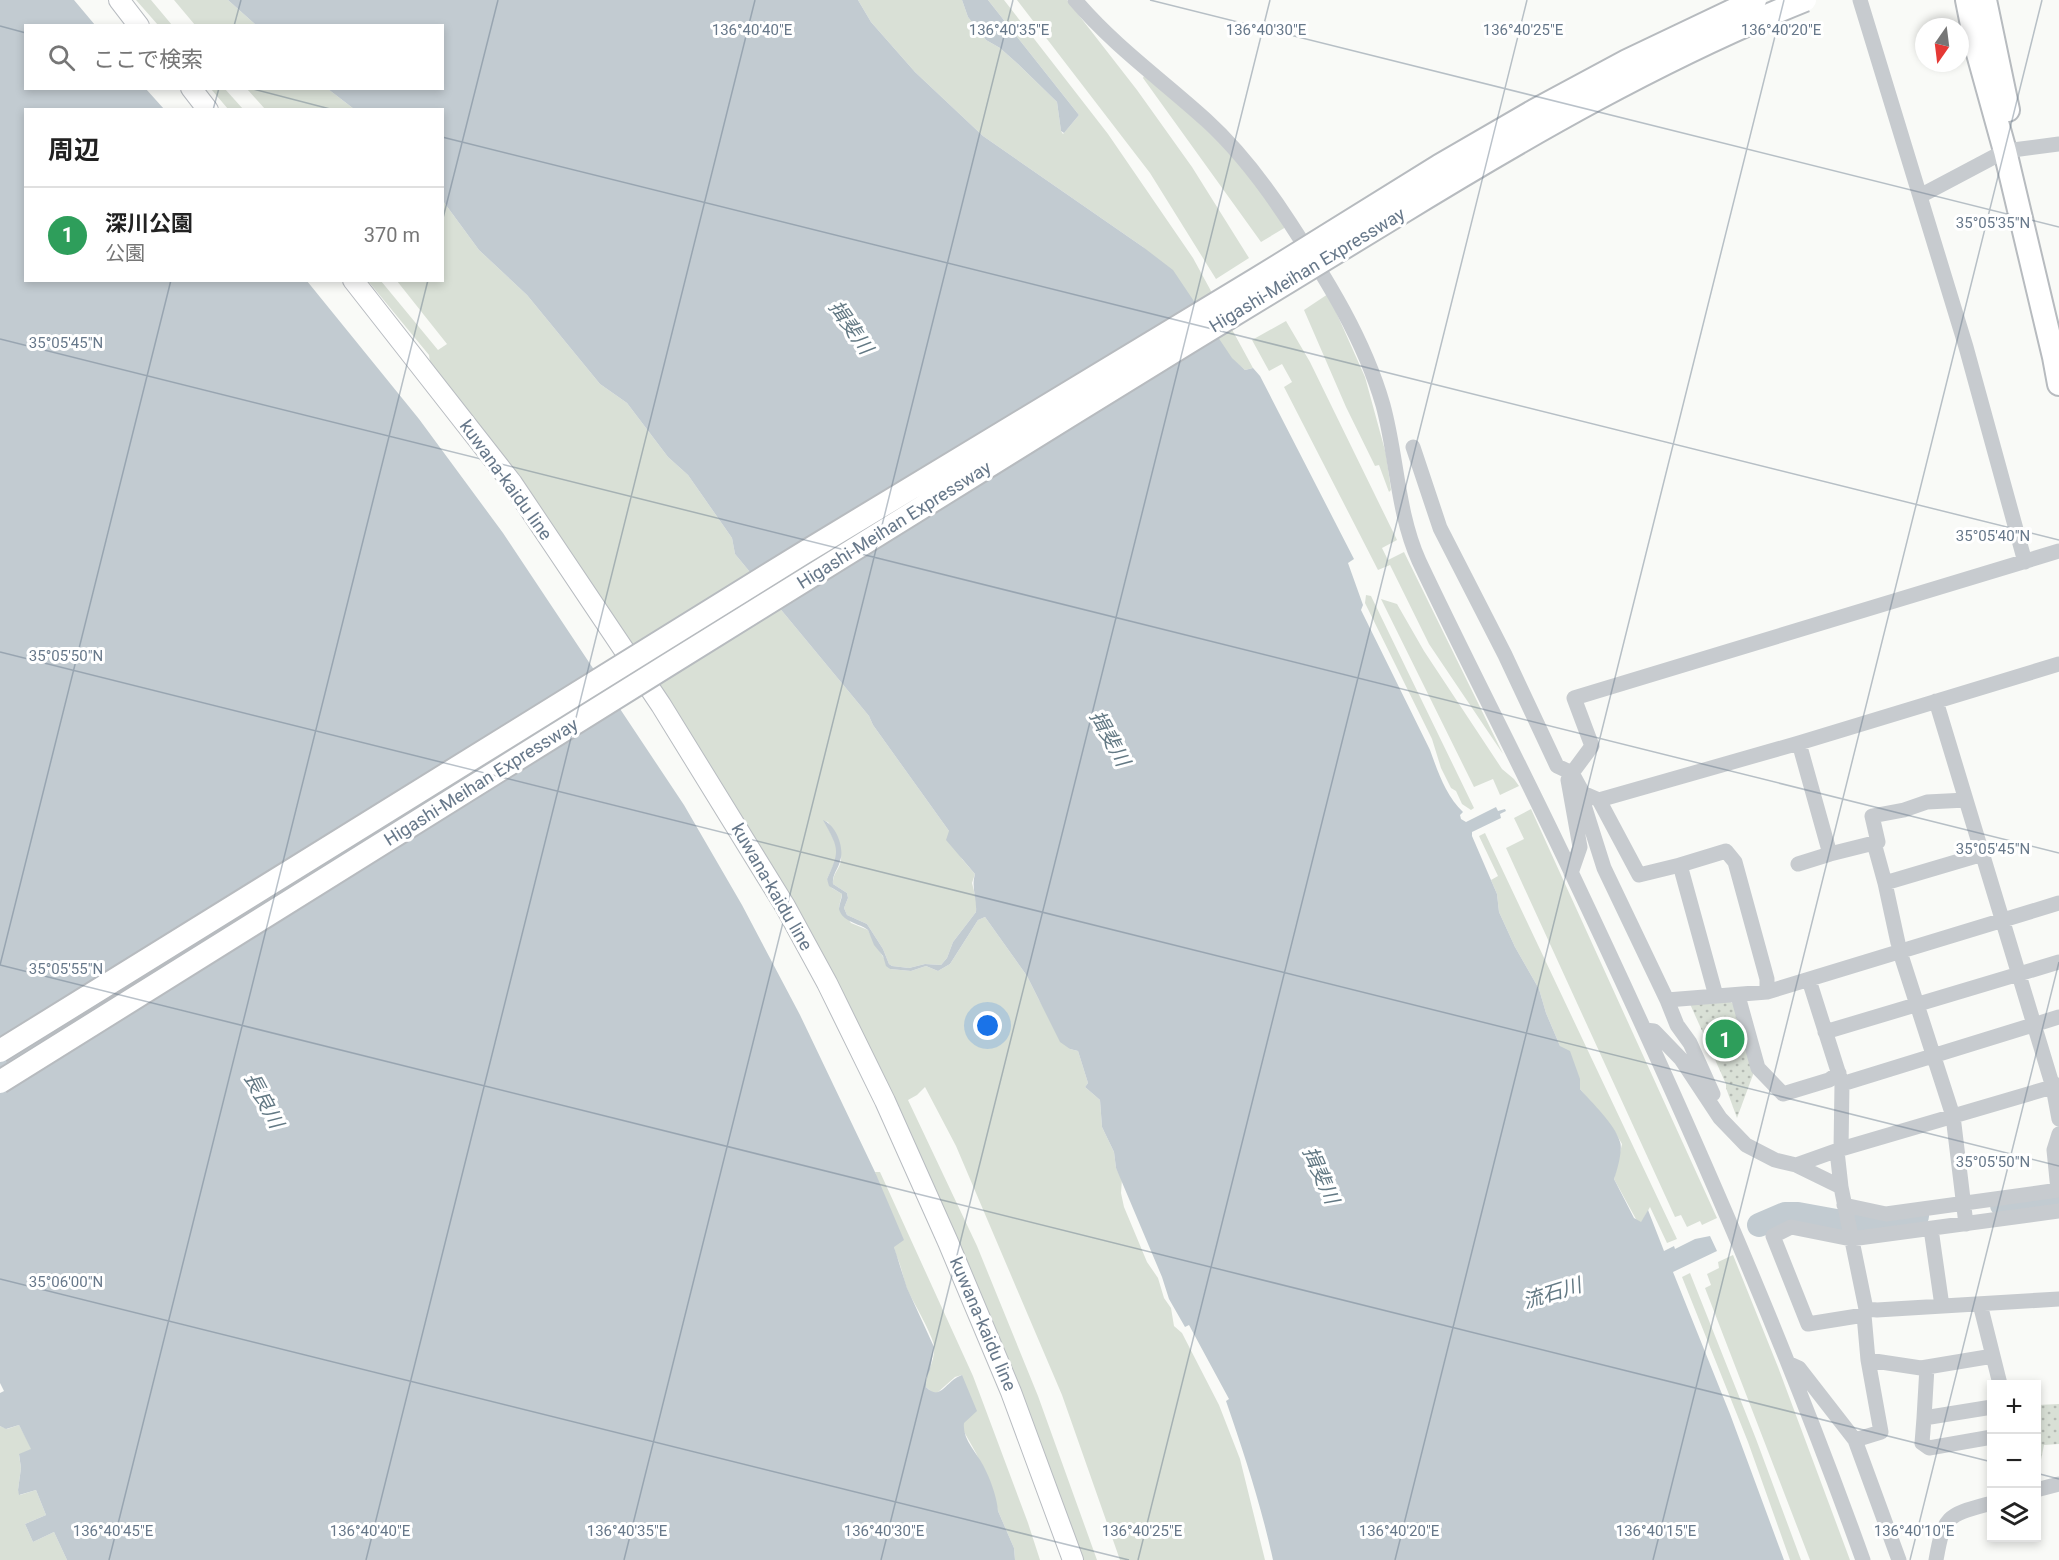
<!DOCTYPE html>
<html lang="ja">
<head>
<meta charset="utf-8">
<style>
  :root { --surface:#fff; --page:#f6f6f6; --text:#222; --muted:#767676; --line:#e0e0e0; --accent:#ea580c }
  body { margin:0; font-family:Roboto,"Noto Sans JP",sans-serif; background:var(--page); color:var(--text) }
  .controls { position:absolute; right:18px; bottom:18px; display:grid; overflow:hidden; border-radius:0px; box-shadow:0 3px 9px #0003 }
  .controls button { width:54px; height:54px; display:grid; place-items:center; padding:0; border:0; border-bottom:2px solid var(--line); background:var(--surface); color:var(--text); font:30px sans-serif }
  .compass { position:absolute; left:1915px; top:18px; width:54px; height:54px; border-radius:50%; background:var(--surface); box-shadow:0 3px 9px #0003; rotate:194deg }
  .you { position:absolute; left:988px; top:1026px; width:21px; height:21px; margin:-15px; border:4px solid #fff; border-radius:50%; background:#1a73e8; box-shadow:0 0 0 9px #1a73e833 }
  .badge { display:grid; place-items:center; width:39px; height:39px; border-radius:50%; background:var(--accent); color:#fff; font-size:20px; font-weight:700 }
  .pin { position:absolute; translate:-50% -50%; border:3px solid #fff; box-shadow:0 2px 6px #0006 }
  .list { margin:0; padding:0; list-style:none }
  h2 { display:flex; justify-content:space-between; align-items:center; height:78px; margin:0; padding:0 24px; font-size:26px }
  h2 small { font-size:20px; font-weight:400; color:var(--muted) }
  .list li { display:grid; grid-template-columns:39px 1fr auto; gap:18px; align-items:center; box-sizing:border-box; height:96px; padding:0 24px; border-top:2px solid var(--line) }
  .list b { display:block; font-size:22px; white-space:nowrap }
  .list p { margin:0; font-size:20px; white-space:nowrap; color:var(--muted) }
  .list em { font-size:20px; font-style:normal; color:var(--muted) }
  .icon { flex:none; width:33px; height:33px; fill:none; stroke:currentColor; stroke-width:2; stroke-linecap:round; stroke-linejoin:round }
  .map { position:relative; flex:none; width:2059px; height:1560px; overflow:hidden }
  .search { position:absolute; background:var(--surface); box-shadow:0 3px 9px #0003; left:24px; top:24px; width:420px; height:66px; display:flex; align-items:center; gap:15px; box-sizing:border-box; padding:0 21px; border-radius:0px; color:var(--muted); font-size:22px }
  .panel { position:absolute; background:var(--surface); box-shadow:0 3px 9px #0003; left:24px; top:108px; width:420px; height:174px; border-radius:0px }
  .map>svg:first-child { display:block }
  .grass { fill:#d9e0d6 }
  .park { fill:url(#park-dots) }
  .water { fill:#c2cbd1 }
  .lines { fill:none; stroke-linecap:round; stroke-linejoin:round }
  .river { stroke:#c2cbd1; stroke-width:24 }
  .major-casing { stroke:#b8bcc1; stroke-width:22 }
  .highway-casing { stroke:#b7bbbf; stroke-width:26 }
  .minor { stroke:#c7cbcf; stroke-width:15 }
  .major { stroke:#fff; stroke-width:20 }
  .highway { stroke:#fff; stroke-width:22 }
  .highway-bridge-casing { stroke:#b7bbbf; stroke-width:26; stroke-linecap:butt }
  .highway-bridge { stroke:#fff; stroke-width:22 }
  .ticks { fill:none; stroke:#67788a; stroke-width:1.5; stroke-opacity:0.45 }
  .labels { text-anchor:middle; stroke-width:6; stroke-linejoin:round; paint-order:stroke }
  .street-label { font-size:18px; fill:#67788a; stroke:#fff }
  .water-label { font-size:20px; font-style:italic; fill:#637984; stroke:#fff }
  .ticks-label { font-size:15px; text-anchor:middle; fill:#67788a; stroke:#fff; stroke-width:6; stroke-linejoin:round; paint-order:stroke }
</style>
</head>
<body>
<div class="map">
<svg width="2059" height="1560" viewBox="0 0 2059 1560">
  <defs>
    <pattern id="park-dots" width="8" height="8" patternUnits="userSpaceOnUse" patternTransform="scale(1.5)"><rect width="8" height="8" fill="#d9e0d6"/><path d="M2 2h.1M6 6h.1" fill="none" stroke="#b4bab3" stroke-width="1.8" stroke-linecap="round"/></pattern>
  </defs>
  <rect width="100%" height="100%" fill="#f9faf7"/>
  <path class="grass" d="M136 0H151L172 25H158Z
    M174 0H228L256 25H195Z
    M858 0H962L968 17 986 40 1000 48 1018 64 1057 102 1061 131 1063 134 1079 115 988 0H1004L1108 134 1193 258 1253 368 1245 370 1232 359 1143 247 983 136 915 72 871 22Z
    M1017 0H1067L1137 90 1192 167 1249 258 1216 279 1150 173Z
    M1144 76C1182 107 1220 139 1251 178 1264 193 1274 210 1286 227L1261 242 1143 78Z
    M211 89H225L243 109H228Z
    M247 89H328L354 109H265Z
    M443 201 479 250 527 295 600 384 627 403 668 457 688 475 732 538 735 554 869 716 873 725 949 831 962 859 975 874 972 883 976 899V912L953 942 947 958 941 965 925 964 909 968 892 966 889 964 883 949 867 924 847 915 844 908 848 898 847 893 833 884C832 874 840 869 841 860 842 846 835 833 828 822L824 821C839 850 842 848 827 879L832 888 842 894 839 907 851 923 868 930C874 944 883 955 890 969L911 971 926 966 938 971 950 964 978 920 985 917 1027 976 1039 1000 1070 1049 1078 1051 1088 1083 1085 1087 1100 1100 1102 1127 1114 1152 1116 1168 1122 1179 1121 1193 1124 1207 1147 1262 1158 1278 1164 1298 1171 1308 1174 1326 1182 1333 1219 1405 1240 1459 1265 1560H1120L1062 1395 956 1146 925 1087 917 1095 908 1100 977 1246 1038 1396 1097 1560H1079L893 1096 540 508 430 363 429 355 368 281H381L438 350 447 344 397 281 442 280Z
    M1328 294 1365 377 1386 454 1391 490 1389 492 1379 465 1375 466 1346 407 1304 310Z
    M1286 321 1310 362 1397 540 1382 548 1388 560 1404 552 1503 754 1429 644 1390 565 1378 570 1284 387 1292 382 1282 364 1269 371 1252 340Z
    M1366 595 1371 596 1474 808 1471 810 1462 804 1456 791 1451 788 1441 768 1432 739 1365 603Z
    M1381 599 1397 604 1424 651 1502 769 1514 779 1519 786 1500 795 1493 779 1474 787Z
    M1531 809 1717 1218 1702 1225 1700 1221 1687 1227 1681 1215 1675 1217 1506 848 1524 839 1514 818Z
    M1485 833 1677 1239 1667 1243 1650 1207 1641 1223 1637 1221 1614 1179 1622 1144 1615 1132 1580 1089 1579 1083 1560 1046 1546 1013 1539 989 1515 947 1499 912 1497 894 1491 880 1498 876 1479 836Z
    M875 1172H880L973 1376 1028 1523 1040 1560H1015L1014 1548 998 1511 992 1488 976 1453 963 1430 962 1375 955 1377 937 1393 932 1392 926 1387C925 1374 936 1360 934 1346 933 1336 914 1303 908 1291 903 1279 902 1267 896 1255Z
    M1733 1255 1778 1367 1850 1560H1810L1705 1288 1711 1285 1707 1274 1719 1268 1718 1262Z
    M1690 1273 1756 1439 1801 1560H1790L1748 1442 1682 1277Z
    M19 1425 32 1449 19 1455 21 1468 18 1490 20 1495 36 1490 46 1515 25 1524 33 1542 54 1532 67 1560H0V1426L7 1429Z"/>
  <path class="park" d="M1729 1001 1735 1005 1754 1072 1737 1118 1726 1088V1084L1690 1004Z
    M2059 1404V1444L2044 1445 2041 1460H2037V1405Z"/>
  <path class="water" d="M0 0H74L95 25 26 26V88L146 89 164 109 26 110V280L307 281 419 419 503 533 684 805 742 905 800 1015 875 1172 904 1240 894 1247 907 1288 934 1347 930 1370 926 1378V1387C941 1402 945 1381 962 1375L977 1411 964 1423C962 1439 976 1452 983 1465 990 1478 997 1497 998 1511L1014 1548 1015 1560H67L54 1532 33 1542 25 1524 46 1515 36 1490 19 1495 18 1490 21 1468 19 1454 31 1449 19 1425 6 1429 0 1426V1393L4 1391 0 1383Z
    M228 0H858L871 22 915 72 983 136 1143 247 1173 270 1232 358 1245 370 1253 368 1260 376 1354 559 1348 563 1363 605 1361 610 1430 750C1438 772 1446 796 1463 812L1460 815 1461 819 1466 822 1496 807 1498 811 1505 809 1506 811 1500 814 1501 818 1472 832V836L1497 894 1499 912 1515 947 1539 989 1546 1013 1560 1046 1570 1051 1580 1079V1089C1592 1103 1615 1124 1620 1142 1623 1150 1617 1171 1614 1179L1634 1218 1641 1222 1648 1210 1664 1251 1674 1246 1675 1249 1695 1239 1710 1236 1717 1251 1673 1272 1730 1414 1784 1560H1273C1261 1505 1244 1453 1226 1401L1229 1399 1189 1325 1185 1327 1169 1299 1162 1277 1116 1168 1114 1152 1102 1127 1100 1100 1085 1087 1088 1083 1078 1051 1070 1049 1060 1042 1027 976 985 917 978 920 950 964 938 971 926 966 911 971 890 969 886 966 883 956 874 945 868 930C859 923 842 922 839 909 839 904 842 899 842 894L829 886 827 879C841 849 838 848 823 820 836 825 845 848 840 861 838 870 832 874 833 884L847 893 848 898 844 908 847 915 867 924 883 949 889 964 892 966 909 968 925 964 941 965 947 958 953 942 976 912C977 898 971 888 975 874L946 840 949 831 873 725 869 716 735 554 732 538 688 475 668 457 627 403 600 384 527 295 479 250 443 201 442 110 354 109 328 89 442 88V26L256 25Z
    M962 0H988L1079 115 1064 133 1061 131 1057 102 1018 64 1000 48 986 40 968 17Z"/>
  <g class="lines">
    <path class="river" d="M2002 1205 2059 1198
      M1759 1225 1785 1214H1798L1853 1224H1873L1917 1216"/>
    <g class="major-casing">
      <path id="major" d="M119 0 139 26
        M191 88 208 110
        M353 280 512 483 661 705 785 906 827 983 885 1101 948 1242 1011 1392 1073 1560"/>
    </g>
    <g class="highway-casing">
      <path id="highway" d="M1967 0 1977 50 2005 151 2054 357 2059 384
        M1985 0 2008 110"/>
    </g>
    <path class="minor" d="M1075 0C1114 46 1162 80 1206 120 1239 150 1266 186 1290 223 1327 280 1364 339 1383 405 1397 456 1397 512 1419 561 1468 665 1522 768 1571 872 1678 1098 1779 1326 1863 1560
      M1860 0 1966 347 2025 562
      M1920 196 2005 151 2059 144
      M1413 447 1440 528 1505 655 1557 766 1572 773 1592 746 1574 698 2059 551
      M1936 701 2053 1087 2059 1119
      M1799 743 1830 854 1874 843
      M1599 800 1799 743 2059 664
      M1798 864 1830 854
      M1680 865 1726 851 1735 862 1767 979V992
      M1571 873 1580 847 1568 780 1572 773 1583 793
      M1885 883 1983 854
      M1898 943 1885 883 1874 843 1878 842 1872 816 1904 810 1927 802 1966 800
      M1900 952 1953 1116 1966 1224
      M1809 980 1842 1084 1841 1149
      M1738 996 1758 1068 1783 1094 1829 1080 1839 1073
      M1667 1000 1604 868 1584 805 1583 793 1599 800 1639 875 1680 865 1716 996
      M1645 1030 1654 1031 1681 1059 1720 1118 1746 1145 1775 1160 1796 1165 1841 1187 1866 1309 1877 1310 2059 1299
      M1825 1032 2059 962
      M1842 1084 2059 1017
      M1713 1094 1690 1043 1677 1025 1667 1000 1767 992 2059 903
      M1837 1151 1841 1187
      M1796 1165 1841 1149 2059 1085
      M2058 1190 2054 1150 2059 1134
      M1844 1205 1886 1214 2059 1190
      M1931 1229 1942 1306
      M1980 1304 2000 1384
      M1866 1309 1864 1315 1868 1360 1881 1432 1855 1440 1899 1560
      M1864 1315 1808 1324 1773 1236 1791 1227 1851 1239 2059 1211
      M1868 1360 1921 1368 1993 1356
      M1790 1364 1799 1368 1855 1440
      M1992 1407 1924 1418 1922 1443 1929 1448 1992 1437
      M1924 1418 1927 1367
      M2036 1490 2059 1484
      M1936 1560C1944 1514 1948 1515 1992 1503"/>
    <use href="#major" class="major"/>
    <use href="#highway" class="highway"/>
    <g class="highway-bridge-casing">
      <path id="highway-bridge" d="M0 1051 802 554 1257 279 1439 166 1534 111 1627 61 1755 0
        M0 1082C356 859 712 637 1069 416 1177 349 1285 283 1394 217 1526 136 1661 58 1805 0"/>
    </g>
    <use href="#highway-bridge" class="highway-bridge"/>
  </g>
  <path class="ticks" d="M1150 0 2059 227M0 26 26 33M234 26 241 0M249 88 334 110M213 110 219 88M442 137 2059 540M442 222 498 0M0 339 2059 853M0 652 2059 1166M0 965 171 280M0 965 1992 1462M0 1279 1129 1560M2036 1473 2059 1479M109 1560 428 280M366 1560 755 0M624 1560 1013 0M881 1560 1270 0M1138 1560 1527 0M1395 1560 1784 0M1653 1560 2042 0M1910 1560 2059 962"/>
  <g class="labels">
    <g class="street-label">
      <text transform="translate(1307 270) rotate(-31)" y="6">Higashi-Meihan Expressway</text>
      <text transform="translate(506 480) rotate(54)" y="6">kuwana-kaidu line</text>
      <text transform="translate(894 525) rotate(-32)" y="6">Higashi-Meihan Expressway</text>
      <text transform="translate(481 782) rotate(-32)" y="6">Higashi-Meihan Expressway</text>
      <text transform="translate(772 887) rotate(60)" y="6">kuwana-kaidu line</text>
      <text transform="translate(983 1324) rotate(67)" y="6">kuwana-kaidu line</text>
    </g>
    <g class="water-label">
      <text transform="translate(851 327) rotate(55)" y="7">揖斐川</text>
      <text transform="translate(1110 738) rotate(61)" y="7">揖斐川</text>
      <text transform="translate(264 1100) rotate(62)" y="7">長良川</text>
      <text transform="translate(1321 1175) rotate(66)" y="7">揖斐川</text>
      <text transform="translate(1552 1293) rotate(-17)" y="7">流石川</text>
    </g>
  </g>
  <g class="ticks-label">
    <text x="752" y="35">136°40'40"E</text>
    <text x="1009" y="35">136°40'35"E</text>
    <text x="1266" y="35">136°40'30"E</text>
    <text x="1523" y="35">136°40'25"E</text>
    <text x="1781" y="35">136°40'20"E</text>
    <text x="1993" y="228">35°05'35"N</text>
    <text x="66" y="348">35°05'45"N</text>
    <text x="1993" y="541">35°05'40"N</text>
    <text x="66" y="661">35°05'50"N</text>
    <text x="1993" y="854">35°05'45"N</text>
    <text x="66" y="974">35°05'55"N</text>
    <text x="1993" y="1167">35°05'50"N</text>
    <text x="66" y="1287">35°06'00"N</text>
    <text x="113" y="1536">136°40'45"E</text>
    <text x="370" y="1536">136°40'40"E</text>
    <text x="627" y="1536">136°40'35"E</text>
    <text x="884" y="1536">136°40'30"E</text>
    <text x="1142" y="1536">136°40'25"E</text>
    <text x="1399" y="1536">136°40'20"E</text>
    <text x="1656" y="1536">136°40'15"E</text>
    <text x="1914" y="1536">136°40'10"E</text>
  </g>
</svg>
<div class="controls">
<button>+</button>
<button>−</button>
<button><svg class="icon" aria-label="layers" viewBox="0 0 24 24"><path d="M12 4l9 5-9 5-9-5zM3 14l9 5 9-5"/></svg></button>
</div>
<svg class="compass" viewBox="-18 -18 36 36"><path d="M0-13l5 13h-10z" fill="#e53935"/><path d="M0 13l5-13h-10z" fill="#767676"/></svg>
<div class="you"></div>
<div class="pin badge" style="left:1725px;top:1039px;background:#2e9e5b">1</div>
<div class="search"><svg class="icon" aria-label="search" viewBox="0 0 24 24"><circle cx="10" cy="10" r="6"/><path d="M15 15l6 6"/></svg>ここで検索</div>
<section class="panel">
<h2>周辺<small></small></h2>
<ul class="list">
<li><span class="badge" style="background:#2e9e5b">1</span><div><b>深川公園</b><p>公園</p></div><em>370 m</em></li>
</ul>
</section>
</div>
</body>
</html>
